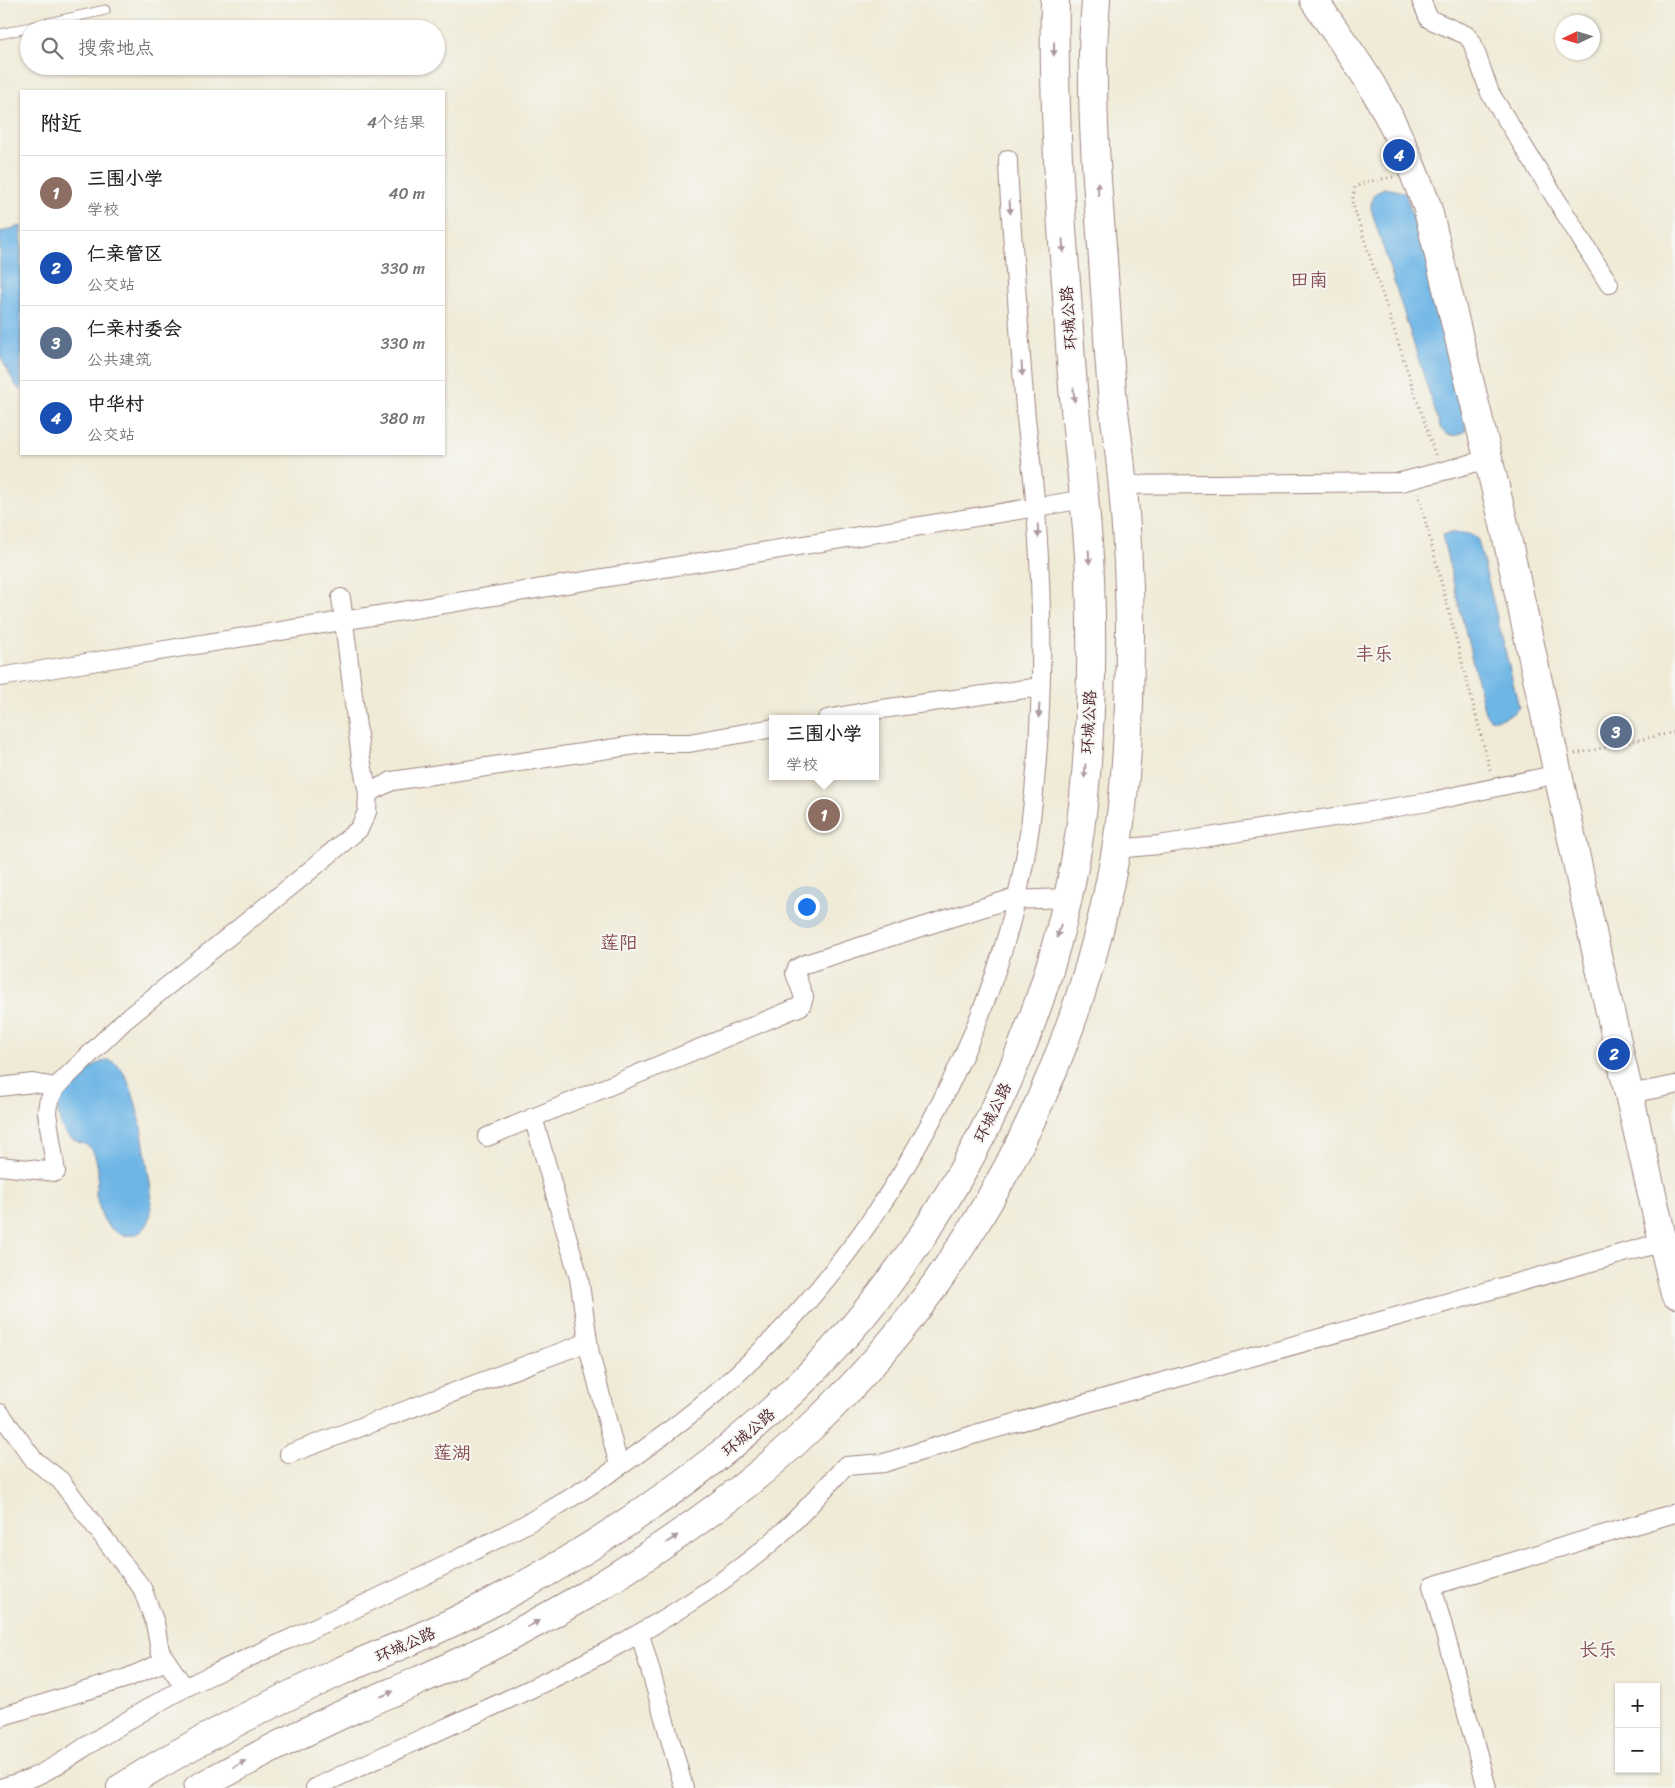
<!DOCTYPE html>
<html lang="zh">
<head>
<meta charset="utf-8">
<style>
  :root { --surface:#fff; --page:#f2f2f2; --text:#222; --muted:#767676; --line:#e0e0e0; --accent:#c8321e }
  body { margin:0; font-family:Sriracha,"LXGW WenKai TC",sans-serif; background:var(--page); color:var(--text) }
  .controls { position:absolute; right:15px; bottom:15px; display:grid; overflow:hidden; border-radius:0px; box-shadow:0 1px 4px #0004 }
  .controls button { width:45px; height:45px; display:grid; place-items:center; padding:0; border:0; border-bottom:1px solid var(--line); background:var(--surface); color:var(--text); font:25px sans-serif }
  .compass { position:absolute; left:1555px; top:15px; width:45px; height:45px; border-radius:50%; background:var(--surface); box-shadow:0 1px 4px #0004; rotate:266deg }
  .you { position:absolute; left:806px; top:906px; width:18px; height:18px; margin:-12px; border:4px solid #fff; border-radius:50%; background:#1a73e8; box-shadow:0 0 0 8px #1a73e833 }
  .badge { display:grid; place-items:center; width:32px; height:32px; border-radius:50%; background:var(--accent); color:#fff; font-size:16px; font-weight:700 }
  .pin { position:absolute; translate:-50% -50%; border:2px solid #fff; box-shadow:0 1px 5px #0006 }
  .popup { position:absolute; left:769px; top:715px; width:110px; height:65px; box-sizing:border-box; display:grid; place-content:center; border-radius:0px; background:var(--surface); filter:drop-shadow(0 1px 4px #0005); font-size:16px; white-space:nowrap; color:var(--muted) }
  .popup b { font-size:19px; color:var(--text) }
  .popup::after { content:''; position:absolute; left:50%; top:100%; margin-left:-10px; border:10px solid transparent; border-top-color:var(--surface) }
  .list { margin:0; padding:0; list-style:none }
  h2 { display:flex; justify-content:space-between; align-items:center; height:65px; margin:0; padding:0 20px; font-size:21px }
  h2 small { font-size:16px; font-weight:400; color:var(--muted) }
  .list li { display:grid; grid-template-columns:32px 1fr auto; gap:15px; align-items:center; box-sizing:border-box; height:75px; padding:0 20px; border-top:1px solid var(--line) }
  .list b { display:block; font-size:19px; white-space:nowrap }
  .list p { margin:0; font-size:16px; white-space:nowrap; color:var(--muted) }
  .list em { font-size:16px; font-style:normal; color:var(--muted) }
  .icon { flex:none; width:28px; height:28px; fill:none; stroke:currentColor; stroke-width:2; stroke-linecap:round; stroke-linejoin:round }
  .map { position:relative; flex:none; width:1675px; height:1788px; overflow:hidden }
  .search { position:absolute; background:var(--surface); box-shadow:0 1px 4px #0004; left:20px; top:20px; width:425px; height:55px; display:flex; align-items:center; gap:12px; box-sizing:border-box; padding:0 18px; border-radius:28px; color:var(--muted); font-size:19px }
  .panel { position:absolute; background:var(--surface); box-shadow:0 1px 4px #0004; left:20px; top:90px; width:425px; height:365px; border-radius:0px }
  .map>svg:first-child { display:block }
  .water { fill:#6eb6e6; stroke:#5c6a88 }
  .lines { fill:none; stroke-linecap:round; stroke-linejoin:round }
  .service-casing { stroke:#9d8581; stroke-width:11 }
  .minor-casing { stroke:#9d8581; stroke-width:20 }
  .primary-casing { stroke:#9d8581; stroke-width:30 }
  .path { stroke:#9d8581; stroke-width:3; stroke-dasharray:1 4; stroke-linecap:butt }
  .service { stroke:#fff; stroke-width:9 }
  .minor { stroke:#fff; stroke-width:18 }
  .primary { stroke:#fff; stroke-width:28 }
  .oneway { fill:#ae9aa0 }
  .labels { text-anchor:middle; stroke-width:4; stroke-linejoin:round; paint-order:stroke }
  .street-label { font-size:16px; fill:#4a1f2b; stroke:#f6f6f2 }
  .quarter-label { font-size:19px; fill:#864e4f; stroke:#f6f6f2 }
</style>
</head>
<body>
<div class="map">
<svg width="1675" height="1788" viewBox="0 0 1675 1788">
  <rect width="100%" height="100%" fill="#f6f6f2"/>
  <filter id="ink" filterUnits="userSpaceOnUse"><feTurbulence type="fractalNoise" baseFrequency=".02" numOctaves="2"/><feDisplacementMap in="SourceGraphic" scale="10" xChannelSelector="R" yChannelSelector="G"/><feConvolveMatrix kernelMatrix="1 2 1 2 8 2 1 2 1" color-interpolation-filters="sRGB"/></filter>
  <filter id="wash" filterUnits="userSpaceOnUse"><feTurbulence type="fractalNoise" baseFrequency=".0096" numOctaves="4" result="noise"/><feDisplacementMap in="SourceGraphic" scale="20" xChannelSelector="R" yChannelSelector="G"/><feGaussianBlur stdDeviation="1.12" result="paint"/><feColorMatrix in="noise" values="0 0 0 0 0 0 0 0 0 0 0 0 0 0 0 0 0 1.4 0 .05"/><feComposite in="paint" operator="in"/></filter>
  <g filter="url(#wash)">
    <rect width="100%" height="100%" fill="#f0ebd7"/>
    <path class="water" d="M1384 188 1396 190 1405 193 1435 285 1466 430C1456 438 1446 438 1440 427L1371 209C1371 197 1373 193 1384 188Z
      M21 226V390L16 386 0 356V232Z
      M1451 533C1462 533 1470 532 1478 540L1519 707C1513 716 1501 720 1490 719L1485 713 1442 535Z
      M109 1060C135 1067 143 1141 147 1164 149 1179 153 1195 151 1210 151 1215 149 1223 145 1228 131 1243 109 1233 102 1216 100 1210 97 1201 96 1194 96 1184 100 1174 97 1164 92 1137 79 1148 66 1134 58 1125 57 1106 57 1094 69 1085 95 1061 109 1060Z"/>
  </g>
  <g filter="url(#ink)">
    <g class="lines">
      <g class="service-casing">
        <path id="service" d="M0 34 105 10"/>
      </g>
      <g class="minor-casing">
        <path id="minor" d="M1421 0 1429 19 1466 35 1472 42 1490 93 1609 284
          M1122 485 1401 482 1489 459
          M0 677 1085 499
          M827 719 875 710 1040 687
          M368 793 392 781 649 743H689L773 728
          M1116 849 1159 845 1428 802 1558 774
          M0 1087 33 1083 56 1087
          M1629 1094 1675 1085
          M533 1117 579 1278 590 1354 619 1466
          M487 1137 801 1006 804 997 795 973 797 968 805 964 1007 900 1067 898
          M0 1166 56 1172 47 1113 48 1103 56 1087 124 1021 301 878 359 829 367 812 368 793 361 759 341 598
          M0 1413 34 1460 60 1480 142 1588 155 1623 160 1651 185 1688
          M289 1454 588 1342
          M640 1634 684 1788
          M0 1717 127 1678 166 1661
          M0 1788C10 1785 21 1782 31 1778 54 1769 75 1753 96 1740 133 1717 170 1694 209 1676 297 1635 387 1596 473 1551 495 1540 518 1529 540 1516 624 1468 704 1410 772 1340 903 1206 1004 1014 1030 827 1043 727 1044 625 1037 525 1035 489 1030 453 1026 418 1022 378 1020 338 1017 299 1014 252 1009 206 1008 159
          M315 1788C466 1714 628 1659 760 1552 792 1526 818 1496 845 1466L884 1463 976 1434 1663 1242
          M1487 1788 1432 1586 1675 1513"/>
      </g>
      <g class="primary-casing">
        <path id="primary" d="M1314 0C1333 29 1355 57 1372 86 1395 124 1411 165 1427 206L1504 524 1597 955 1675 1294
          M121 1788C191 1743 266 1706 341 1671 379 1654 418 1639 455 1621 513 1593 569 1561 623 1525 689 1481 752 1433 808 1376 950 1232 1049 1038 1079 837 1091 752 1093 663 1090 577 1088 520 1080 464 1075 408 1071 370 1069 332 1067 295 1059 196 1053 99 1055 0
          M198 1788C250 1759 303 1732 358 1707 378 1697 399 1690 420 1680 477 1655 534 1625 589 1593 665 1546 740 1495 805 1433 969 1280 1078 1071 1116 850 1128 778 1130 700 1130 626 1129 570 1126 514 1120 458 1118 440 1115 421 1113 403 1108 351 1106 298 1102 246 1097 183 1092 119 1093 56 1093 37 1095 19 1096 0"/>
      </g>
      <path class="path" d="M1393 177 1366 182 1355 187 1352 202 1436 457
        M1418 493 1491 773
        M1575 754 1675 732"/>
      <use href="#service" class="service"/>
      <use href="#minor" class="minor"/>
      <use href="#primary" class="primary"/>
    </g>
    <defs><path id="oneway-solid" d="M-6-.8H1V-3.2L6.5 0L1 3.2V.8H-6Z" transform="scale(1.25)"/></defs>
    <g class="oneway">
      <use href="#oneway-solid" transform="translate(1054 49) rotate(91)"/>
      <use href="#oneway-solid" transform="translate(1098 189) rotate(-94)"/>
      <use href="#oneway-solid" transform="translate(1010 207) rotate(86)"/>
      <use href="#oneway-solid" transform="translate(1063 246) rotate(86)"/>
      <use href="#oneway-solid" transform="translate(1022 369) rotate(86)"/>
      <use href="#oneway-solid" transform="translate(1074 395) rotate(86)"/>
      <use href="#oneway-solid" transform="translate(1038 531) rotate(87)"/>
      <use href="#oneway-solid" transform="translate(1089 557) rotate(87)"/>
      <use href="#oneway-solid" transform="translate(1039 711) rotate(93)"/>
      <use href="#oneway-solid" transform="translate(1085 771) rotate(94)"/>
      <use href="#oneway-solid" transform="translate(1059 931) rotate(105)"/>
      <use href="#oneway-solid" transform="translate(672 1539) rotate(-34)"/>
      <use href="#oneway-solid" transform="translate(533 1624) rotate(-29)"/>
      <use href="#oneway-solid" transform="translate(387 1694) rotate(-23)"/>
      <use href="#oneway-solid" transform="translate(240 1764) rotate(-28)"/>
    </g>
  </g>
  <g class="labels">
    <g class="street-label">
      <text transform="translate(1068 318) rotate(-94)" y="6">环城公路</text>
      <text transform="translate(1088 722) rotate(-87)" y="6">环城公路</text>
      <text transform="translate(992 1112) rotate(-64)" y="6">环城公路</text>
      <text transform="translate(748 1432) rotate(-41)" y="6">环城公路</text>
      <text transform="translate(405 1644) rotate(-24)" y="6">环城公路</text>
    </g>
    <g class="quarter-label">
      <text x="1309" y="286">田南</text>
      <text x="1374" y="660">丰乐</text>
      <text x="619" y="949">莲阳</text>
      <text x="452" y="1459">莲湖</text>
      <text x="1598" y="1656">长乐</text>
    </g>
  </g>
</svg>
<div class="controls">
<button>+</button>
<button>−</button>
</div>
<svg class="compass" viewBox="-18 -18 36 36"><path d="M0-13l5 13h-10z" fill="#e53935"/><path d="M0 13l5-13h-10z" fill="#767676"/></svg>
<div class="you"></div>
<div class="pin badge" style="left:824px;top:815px;background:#8d6e63">1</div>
<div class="popup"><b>三围小学</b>学校</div>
<div class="pin badge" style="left:1614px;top:1054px;background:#1a4fb4">2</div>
<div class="pin badge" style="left:1616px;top:732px;background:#5c6f8a">3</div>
<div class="pin badge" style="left:1399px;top:155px;background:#1a4fb4">4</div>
<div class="search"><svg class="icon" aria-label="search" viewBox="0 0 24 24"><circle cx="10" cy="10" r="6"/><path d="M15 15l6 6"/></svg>搜索地点</div>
<section class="panel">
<h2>附近<small>4个结果</small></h2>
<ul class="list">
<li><span class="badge" style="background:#8d6e63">1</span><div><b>三围小学</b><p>学校</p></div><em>40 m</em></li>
<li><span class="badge" style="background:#1a4fb4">2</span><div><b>仁亲管区</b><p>公交站</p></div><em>330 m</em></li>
<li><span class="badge" style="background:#5c6f8a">3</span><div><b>仁亲村委会</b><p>公共建筑</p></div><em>330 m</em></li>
<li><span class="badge" style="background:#1a4fb4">4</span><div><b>中华村</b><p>公交站</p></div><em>380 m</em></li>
</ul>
</section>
</div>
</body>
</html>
